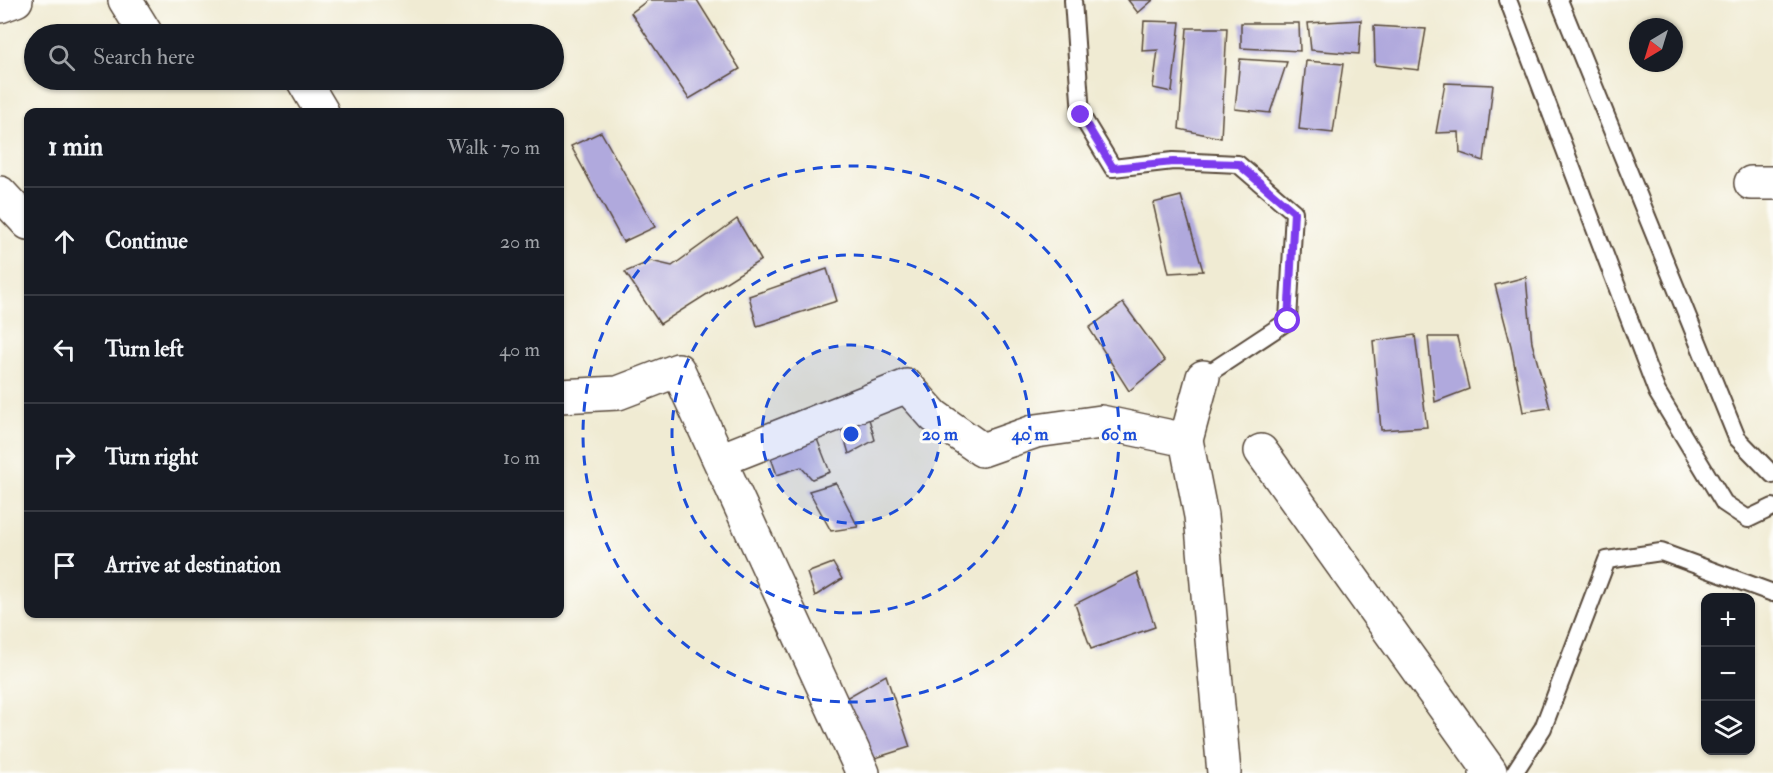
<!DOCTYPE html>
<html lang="en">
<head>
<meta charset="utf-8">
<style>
  :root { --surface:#171b24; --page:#242831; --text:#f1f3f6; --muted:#9ea1a6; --line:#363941 }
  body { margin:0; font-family:"IM FELL Double Pica",serif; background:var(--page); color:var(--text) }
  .controls { position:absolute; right:18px; bottom:18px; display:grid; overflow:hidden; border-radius:12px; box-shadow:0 2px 4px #0004 }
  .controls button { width:54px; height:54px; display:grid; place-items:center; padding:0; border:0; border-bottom:2px solid var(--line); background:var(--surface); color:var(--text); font:30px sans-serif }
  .compass { position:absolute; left:1629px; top:18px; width:54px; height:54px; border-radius:50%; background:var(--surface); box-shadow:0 2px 4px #0004; rotate:218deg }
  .stop { position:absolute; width:18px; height:18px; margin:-14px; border:4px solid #7c3aed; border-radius:50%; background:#fff }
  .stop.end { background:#7c3aed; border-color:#fff; box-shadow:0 2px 6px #0008 }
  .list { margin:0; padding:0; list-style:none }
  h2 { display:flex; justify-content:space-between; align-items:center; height:78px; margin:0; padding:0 24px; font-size:26px }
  h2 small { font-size:20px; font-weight:400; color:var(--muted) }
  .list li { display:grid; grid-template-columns:39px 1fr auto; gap:18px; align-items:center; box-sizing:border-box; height:108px; padding:0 24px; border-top:2px solid var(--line) }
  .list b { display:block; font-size:22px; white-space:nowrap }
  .list em { font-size:20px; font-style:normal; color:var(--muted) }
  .icon { flex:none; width:33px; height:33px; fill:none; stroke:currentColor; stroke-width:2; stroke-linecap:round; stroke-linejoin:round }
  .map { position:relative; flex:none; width:1773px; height:773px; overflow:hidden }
  .search { position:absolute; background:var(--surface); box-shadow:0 2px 4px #0004; left:24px; top:24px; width:540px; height:66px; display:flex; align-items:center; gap:15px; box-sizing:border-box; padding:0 21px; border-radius:33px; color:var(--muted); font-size:22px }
  .panel { position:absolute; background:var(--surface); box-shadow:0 2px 4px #0004; left:24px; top:108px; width:540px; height:510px; border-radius:12px }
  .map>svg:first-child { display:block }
  .building { fill:#b0a9dd }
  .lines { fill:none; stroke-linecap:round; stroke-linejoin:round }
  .service-casing { stroke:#564739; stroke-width:20 }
  .minor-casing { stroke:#564739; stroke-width:36 }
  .service { stroke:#fff; stroke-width:16 }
  .minor { stroke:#fff; stroke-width:33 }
  .route { stroke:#7c3aed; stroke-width:8 }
  .ring { fill:none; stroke:#1d4ed8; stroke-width:3; stroke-dasharray:10 8 }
  .centre { fill:#1d4ed8; stroke:#fdfcf7; stroke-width:3 }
  .ring-label { font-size:18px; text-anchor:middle; font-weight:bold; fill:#1d4ed8; stroke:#fdfcf7; stroke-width:6; stroke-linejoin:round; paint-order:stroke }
</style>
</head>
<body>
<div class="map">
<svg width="1773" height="773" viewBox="0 0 1773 773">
  <rect width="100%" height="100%" fill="#fdfcf7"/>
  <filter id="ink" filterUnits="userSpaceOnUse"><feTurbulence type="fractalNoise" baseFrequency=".0167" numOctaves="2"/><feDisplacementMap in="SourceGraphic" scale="12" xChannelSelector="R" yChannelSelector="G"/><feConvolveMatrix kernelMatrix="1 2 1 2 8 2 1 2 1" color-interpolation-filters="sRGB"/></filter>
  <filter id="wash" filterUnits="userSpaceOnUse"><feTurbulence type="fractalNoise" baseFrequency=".008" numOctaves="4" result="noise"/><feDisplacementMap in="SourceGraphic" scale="24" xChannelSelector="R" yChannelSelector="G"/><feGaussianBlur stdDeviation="1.35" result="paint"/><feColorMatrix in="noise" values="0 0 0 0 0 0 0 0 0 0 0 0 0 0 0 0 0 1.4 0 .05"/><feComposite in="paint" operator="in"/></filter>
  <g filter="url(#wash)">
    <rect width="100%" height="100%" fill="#f0ebd3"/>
    <g id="blocks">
      <path class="building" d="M648 0H697L740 69 689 99 631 13Z
        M1128 0H1153L1138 13Z
        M1361 20 1359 54 1311 50 1308 23Z
        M1144 21 1180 22 1172 92 1153 88 1158 50 1142 51Z
        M1241 23H1299L1300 51 1241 48Z
        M1374 26 1426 29 1419 70 1375 65Z
        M1187 28H1227L1221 138 1179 129Z
        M1240 59 1287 62 1270 113 1235 109Z
        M1306 61 1343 64 1333 133 1299 129Z
        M1445 83 1493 85 1484 161 1460 153 1459 132 1436 133Z
        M601 132 655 227 623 242 571 146Z
        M1181 196 1203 271 1169 273 1153 203Z
        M737 219 761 260 660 324 625 272 651 261 672 266Z
        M827 269 837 301 757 326 749 296Z
        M1526 277 1532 343 1550 408 1523 412 1511 346 1495 285Z
        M1123 303 1165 361 1129 391 1089 328Z
        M1415 335 1427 427 1381 430 1373 341Z
        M1428 337H1457L1469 389 1435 402Z
        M867 412 875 440 849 454 840 423Z
        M815 434 830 472 812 479 801 467 777 475 769 452Z
        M836 483 858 527 831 531 809 491Z
        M833 563 842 579 815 596 807 573Z
        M1137 573 1155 627 1091 649 1075 604Z
        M886 675 910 747 869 760 839 702Z"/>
    </g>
  </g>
  <g filter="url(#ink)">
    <use href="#blocks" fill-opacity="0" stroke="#564739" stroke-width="1.5"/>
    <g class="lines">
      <g class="service-casing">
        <path id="service" d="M1073 0 1081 115 1113 168 1173 161 1238 164 1294 212 1288 321 1203 377
          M1508 0 1657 392 1724 503 1748 519 1773 507
          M1559 0 1737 438 1773 475
          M1514 773 1543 728 1607 560 1661 552 1773 593"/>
      </g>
      <g class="minor-casing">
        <path id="minor" d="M125 0 146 34
          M0 6 16 0
          M303 80 322 112
          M1751 183H1773
          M0 193 28 223
          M1203 377 1186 440 1201 516 1224 773
          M560 396 618 393 678 370 863 773
          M1261 451 1490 771 1486 773
          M720 460 907 386 934 416 982 450 1036 431 1101 422 1186 440"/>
      </g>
      <use href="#service" class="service"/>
      <use href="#minor" class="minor"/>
    </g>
  </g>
  <g class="lines" filter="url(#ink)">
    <path class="route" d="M1081 115 1113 168 1173 162 1238 164 1294 212 1288 321"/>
  </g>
  <circle cx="851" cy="434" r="89" fill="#1d4ed8" fill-opacity=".12"/>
  <g class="ring">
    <circle cx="851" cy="434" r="89"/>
    <circle cx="851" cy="434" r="179"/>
    <circle cx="851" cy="434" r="268"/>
  </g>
  <circle cx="851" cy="434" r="9" class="centre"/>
  <g class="ring-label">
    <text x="940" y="440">20 m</text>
    <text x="1030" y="440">40 m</text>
    <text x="1119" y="440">60 m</text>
  </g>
</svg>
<div class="controls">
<button>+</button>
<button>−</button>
<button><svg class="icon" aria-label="layers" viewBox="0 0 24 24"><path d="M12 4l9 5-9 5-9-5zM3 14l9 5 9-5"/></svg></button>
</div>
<svg class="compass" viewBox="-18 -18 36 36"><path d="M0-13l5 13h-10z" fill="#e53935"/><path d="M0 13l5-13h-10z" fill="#9ea1a6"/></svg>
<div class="stop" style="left:1288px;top:321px"></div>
<div class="stop end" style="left:1081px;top:115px"></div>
<div class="search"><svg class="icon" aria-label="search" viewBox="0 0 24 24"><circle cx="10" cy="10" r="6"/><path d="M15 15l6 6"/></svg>Search here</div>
<section class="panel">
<h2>1 min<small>Walk · 70 m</small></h2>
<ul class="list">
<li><svg class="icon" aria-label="ahead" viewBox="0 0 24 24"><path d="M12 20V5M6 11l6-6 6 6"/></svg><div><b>Continue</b></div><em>20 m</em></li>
<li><svg class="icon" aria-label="left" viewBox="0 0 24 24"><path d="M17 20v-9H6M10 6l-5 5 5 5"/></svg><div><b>Turn left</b></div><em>40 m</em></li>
<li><svg class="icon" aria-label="right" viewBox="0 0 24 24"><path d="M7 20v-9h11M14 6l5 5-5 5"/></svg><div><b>Turn right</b></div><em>10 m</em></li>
<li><svg class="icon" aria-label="arrive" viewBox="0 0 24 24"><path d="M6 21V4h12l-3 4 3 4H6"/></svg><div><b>Arrive at destination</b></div></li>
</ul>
</section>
</div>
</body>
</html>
